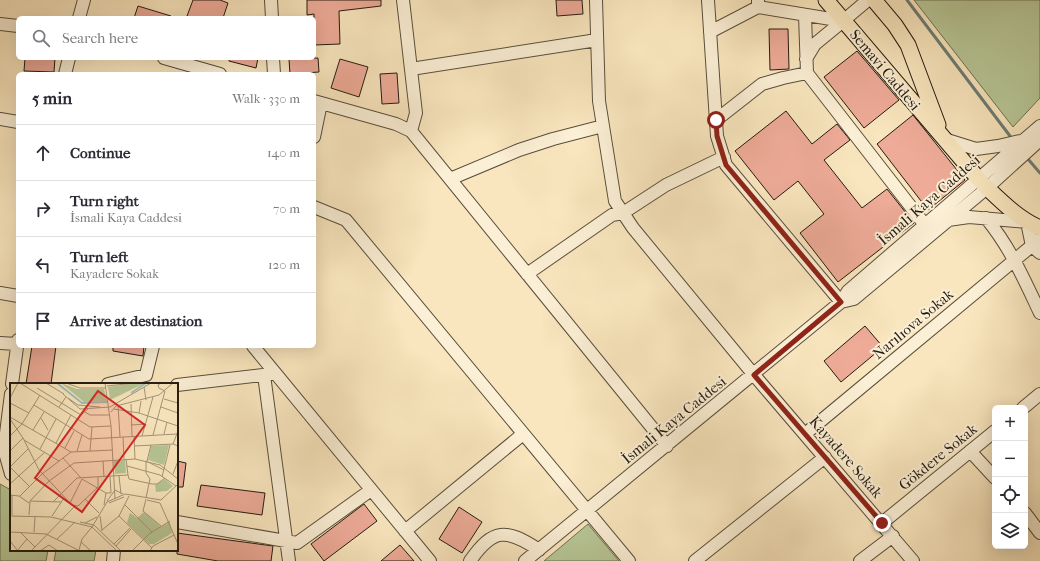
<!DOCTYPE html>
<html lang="en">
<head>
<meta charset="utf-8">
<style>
  :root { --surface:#fff; --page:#f7f7f7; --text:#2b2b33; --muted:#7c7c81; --line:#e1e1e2 }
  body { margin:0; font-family:"IM FELL French Canon",serif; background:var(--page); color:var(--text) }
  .controls { position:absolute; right:12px; bottom:12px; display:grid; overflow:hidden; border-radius:6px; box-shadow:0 4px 16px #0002 }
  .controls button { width:36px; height:36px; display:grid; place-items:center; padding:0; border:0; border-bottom:1px solid var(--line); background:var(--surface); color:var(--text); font:20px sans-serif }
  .stop { position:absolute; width:12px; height:12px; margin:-9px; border:3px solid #8f2418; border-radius:50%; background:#fff }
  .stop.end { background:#8f2418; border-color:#fff; box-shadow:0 1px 4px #0008 }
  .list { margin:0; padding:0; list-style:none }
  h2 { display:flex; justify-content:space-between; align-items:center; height:52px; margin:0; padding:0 16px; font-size:17px }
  h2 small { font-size:13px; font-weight:400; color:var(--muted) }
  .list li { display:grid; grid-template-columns:26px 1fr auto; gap:12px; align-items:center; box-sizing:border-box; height:56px; padding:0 16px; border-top:1px solid var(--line) }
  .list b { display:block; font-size:15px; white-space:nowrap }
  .list p { margin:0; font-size:13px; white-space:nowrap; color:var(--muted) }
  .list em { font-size:13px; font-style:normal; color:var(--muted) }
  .icon { flex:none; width:22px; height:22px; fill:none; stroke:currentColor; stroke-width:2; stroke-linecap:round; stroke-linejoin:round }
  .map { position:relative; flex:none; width:1040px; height:561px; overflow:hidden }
  .search { position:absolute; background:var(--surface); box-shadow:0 4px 16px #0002; left:16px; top:16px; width:300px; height:44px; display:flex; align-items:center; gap:10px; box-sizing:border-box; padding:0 14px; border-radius:6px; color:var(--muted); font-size:15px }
  .panel { position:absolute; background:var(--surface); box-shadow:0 4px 16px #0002; left:16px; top:72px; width:300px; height:276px; border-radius:6px }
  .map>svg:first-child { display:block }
  .green { fill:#b7c696; stroke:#6e7053 }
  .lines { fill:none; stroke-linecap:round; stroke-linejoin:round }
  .stream { stroke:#6d7d74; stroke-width:3 }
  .building { fill:#eeab98; stroke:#241b10 }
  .minor-casing { stroke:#594e3c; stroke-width:14 }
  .major-casing { stroke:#241b10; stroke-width:17 }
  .minor { stroke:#fbefd5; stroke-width:12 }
  .major { stroke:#f9e6be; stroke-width:15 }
  .route { stroke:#8f2418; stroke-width:5 }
  .labels { text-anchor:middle; stroke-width:4; stroke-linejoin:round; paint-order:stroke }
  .street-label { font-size:15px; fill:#241b10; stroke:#fbefd5 }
  .inset-river { fill:none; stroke:#9ebeb6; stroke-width:2 }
  .inset-road { fill:none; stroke:#a49578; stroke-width:1 }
  .view { fill:#d62828; fill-opacity:0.15; stroke:#d62828; stroke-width:2 }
  .inset-edge { fill:none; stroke:#241b10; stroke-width:2 }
</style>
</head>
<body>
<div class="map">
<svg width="1040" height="561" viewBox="0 0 1040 561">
  <rect width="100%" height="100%" fill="#f9e6be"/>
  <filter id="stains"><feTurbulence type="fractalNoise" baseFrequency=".005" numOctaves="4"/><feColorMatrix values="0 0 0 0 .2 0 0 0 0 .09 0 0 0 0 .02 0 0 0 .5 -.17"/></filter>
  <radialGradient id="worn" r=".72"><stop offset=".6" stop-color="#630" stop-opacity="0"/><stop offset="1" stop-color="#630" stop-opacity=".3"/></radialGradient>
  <path class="green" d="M914 0H1040V98L1013 127Z
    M0 484 11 490V550H48L46 561H0Z
    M588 524 619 561H544Z
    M56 550H96L94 561H54Z"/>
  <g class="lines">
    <path class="stream" d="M907 0 1010 136
      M1028 159 1040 173"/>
  </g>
  <path class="building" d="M193 0H220L228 3 223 18H192L187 16Z
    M307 0H381V6L339 11 340 44 314 45V14L307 15Z
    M556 0H582L583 14 557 16Z
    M138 6 171 16V18H134Z
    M769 29H788L789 69 770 70Z
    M857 51 899 100 864 128 824 77Z
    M25 58H55L54 72 24 71Z
    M229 58H258L256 68 229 61Z
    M318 58 319 72 290 74 289 59Z
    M340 59 368 67 359 97 331 88Z
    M397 73 399 103 382 104 380 74Z
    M786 111 812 144 837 124 850 140 824 160 862 208 887 189 914 223 838 282 800 233 824 214 798 181 774 200 735 151Z
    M913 115 965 180 928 210 877 144Z
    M865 326 883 347 841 382 824 361Z
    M32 346H56L51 384H26Z
    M113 346H144L143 356 113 351Z
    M177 461 186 463 183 487H177Z
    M201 485 265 493 262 515 197 506Z
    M364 504 377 521 324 561 311 544Z
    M459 507 482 522 462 553 439 539Z
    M177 533 273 546 271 561H218L177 554Z
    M400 545 414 561H381Z"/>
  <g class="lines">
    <g class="minor-casing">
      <path id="minor" d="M271 0 272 18
        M403 0 416 113 411 131
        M596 0 599 101 615 201 633 228 754 375 913 561
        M708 0 717 136 726 165 841 302
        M758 0V7L843 21 868 0
        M805 15 807 73 925 225
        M79 18 84 0
        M0 24 18 26
        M710 32 758 7
        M164 58 220 74
        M273 58 274 74
        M806 59 815 44 843 21
        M411 69 597 40
        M65 74 69 58
        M314 101 396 124 411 131 667 446
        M0 119 18 122
        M716 120 762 84 783 78 807 73
        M314 137 321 103
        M944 139 976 149 998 146 1020 141
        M450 179 519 150 553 139 603 126
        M314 207 346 220 629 561
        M986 218C1010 247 1024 279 1040 313
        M948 220 969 217 1027 222 1032 246 1040 253
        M527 274 612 215 623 213 666 185 724 157
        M0 293 18 296
        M841 302 854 299 987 188 1040 140
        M0 343 17 344
        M253 346 430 561
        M264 375 289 561
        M12 384 18 340
        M108 384 146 375 153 346
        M177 385 271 374
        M11 394 4 449 11 474
        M1023 408 1040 394
        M805 434 1040 239
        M970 451 995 478
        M1025 513 1040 533
        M177 522 297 543 371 490
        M882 523 995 431
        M405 531 523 434
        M113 561 114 550
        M470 561C493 528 506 528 539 550
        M525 561 841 302 848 291 1040 126
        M695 561 825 457
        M860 561 893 536"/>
    </g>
    <g class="major-casing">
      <path id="major" d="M826 0 982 183C1000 200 1017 218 1040 228
        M874 0 895 25 908 45 938 125"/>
    </g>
    <use href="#minor" class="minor"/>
    <use href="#major" class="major"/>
  </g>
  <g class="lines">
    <path class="route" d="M716 120 717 136 726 165 841 302 754 375 882 523"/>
  </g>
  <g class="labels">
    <g class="street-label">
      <text transform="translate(885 70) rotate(50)" y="5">Semavi Caddesi</text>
      <text transform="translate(929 200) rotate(-41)" y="5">İsmali Kaya Caddesi</text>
      <text transform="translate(913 324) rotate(-40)" y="5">Narılıova Sokak</text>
      <text transform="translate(674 420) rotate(-39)" y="5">İsmali Kaya Caddesi</text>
      <text transform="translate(846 457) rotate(49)" y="5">Kayadere Sokak</text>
      <text transform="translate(938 457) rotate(-39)" y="5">Gökdere Sokak</text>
    </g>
  </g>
  <g transform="translate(10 383)">
    <rect width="168" height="168" fill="#f9e6be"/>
    <path d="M51 0 67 6H94L97 18 74 19ZM125 0H135L100 17 98 4ZM159 62 154 82 138 77 141 63ZM115 77 116 90 105 91 104 78ZM155 96 163 103 157 108 146 109 145 102ZM134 129 151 144 160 139 162 150 144 161H139L117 140 120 130 127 135Z" fill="#b7c696"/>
    <path class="inset-river" d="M47 0 72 20 97 19M121 10 136 0"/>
    <path class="inset-road" d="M10 0 80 44 101 43M36 0 54 11M56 0 70 5H96M95 0 101 43 105 116M97 3 124 0M134 4 136 17M27 5 71 32 78 26M53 11 70 26 100 24 141 0M0 15 8 0M58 15 68 22 90 24M154 16 168 20M0 20 19 30M121 21 122 53M24 22 79 56 167 51M108 22 110 54M49 24 56 14M151 24 168 30M104 26 129 30 168 43M75 29 80 32H100M101 29 106 23 149 12 163 0M129 30 131 18M0 34 61 69M31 35 38 47M0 36 13 55 29 87 62 122 68 123 88 104V94M121 42 136 41M23 47 34 29M168 48 163 61 168 63M154 51 157 39M143 52 155 8 149 5 148 2 151 0M0 53 12 41 30 12M124 53 125 76M132 53 143 14M113 54 114 76M14 57 49 78M46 60 61 32M124 63 163 61M55 65 64 48M30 66 46 36M0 68 13 55M67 68 72 52M80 68 82 44M53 75 71 95M93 78 94 94M137 78 141 62M117 83 150 92 166 103M0 84 20 104M0 84 18 66M163 91 168 78M118 92 119 96 142 101H147L155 95M109 93 111 111M152 94 160 62M72 96 96 110H101L100 93M0 101 35 69M0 112 9 113 19 120M2 112V132M10 113 32 91 61 69 103 67M136 115 140 96 136 90V78L154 87M75 116 89 130M136 116 133 128 151 143M137 117 150 120M20 118 51 119M97 118 105 107 113 111M43 119 67 95 118 92 116 76M60 120 72 96M99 120 114 114M150 120 168 161M94 122 96 110M115 122 142 149M19 132 20 118 39 98 64 80 125 76 150 82 168 96M0 133 41 134 82 144 72 156 69 167M42 133 54 115M90 133 92 148M109 133 142 165M70 139 84 142M75 140 87 134M84 142 111 168M92 147 109 133 119 113M0 149 36 151 68 167M24 149 25 134M11 150 25 164M47 156 65 139M0 158 8 168M71 159 81 168M104 161 120 145M106 163 121 146M7 168 17 156M21 168 65 123M30 168 39 162 48 168M107 168 82 144 97 119 115 111 151 117 168 101M122 168 139 151 160 138M140 168 143 163 164 152"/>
    <path class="view" d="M88 8 135 42 72 129 25 95Z"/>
    <rect width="168" height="168" class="inset-edge"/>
  </g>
  <rect width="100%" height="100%" filter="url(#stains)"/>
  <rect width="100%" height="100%" fill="url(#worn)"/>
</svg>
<div class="controls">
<button>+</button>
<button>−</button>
<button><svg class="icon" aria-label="locate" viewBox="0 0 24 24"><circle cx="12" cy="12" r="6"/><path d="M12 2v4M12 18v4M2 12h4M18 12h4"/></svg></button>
<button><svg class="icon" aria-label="layers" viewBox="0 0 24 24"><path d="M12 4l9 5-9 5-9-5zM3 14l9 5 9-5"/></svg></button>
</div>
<div class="stop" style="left:716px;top:120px"></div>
<div class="stop end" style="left:882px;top:523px"></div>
<div class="search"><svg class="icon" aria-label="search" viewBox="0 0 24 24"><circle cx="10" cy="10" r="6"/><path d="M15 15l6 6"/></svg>Search here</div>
<section class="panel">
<h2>5 min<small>Walk · 330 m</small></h2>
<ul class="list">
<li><svg class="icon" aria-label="ahead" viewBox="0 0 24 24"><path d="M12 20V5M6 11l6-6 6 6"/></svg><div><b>Continue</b></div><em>140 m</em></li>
<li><svg class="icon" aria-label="right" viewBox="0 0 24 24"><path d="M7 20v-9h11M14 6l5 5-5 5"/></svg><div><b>Turn right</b><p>İsmali Kaya Caddesi</p></div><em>70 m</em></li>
<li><svg class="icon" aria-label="left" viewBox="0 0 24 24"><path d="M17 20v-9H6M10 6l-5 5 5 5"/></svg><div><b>Turn left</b><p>Kayadere Sokak</p></div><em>120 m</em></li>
<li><svg class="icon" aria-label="arrive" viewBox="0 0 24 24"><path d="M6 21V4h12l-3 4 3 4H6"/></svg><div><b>Arrive at destination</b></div></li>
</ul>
</section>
</div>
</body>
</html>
